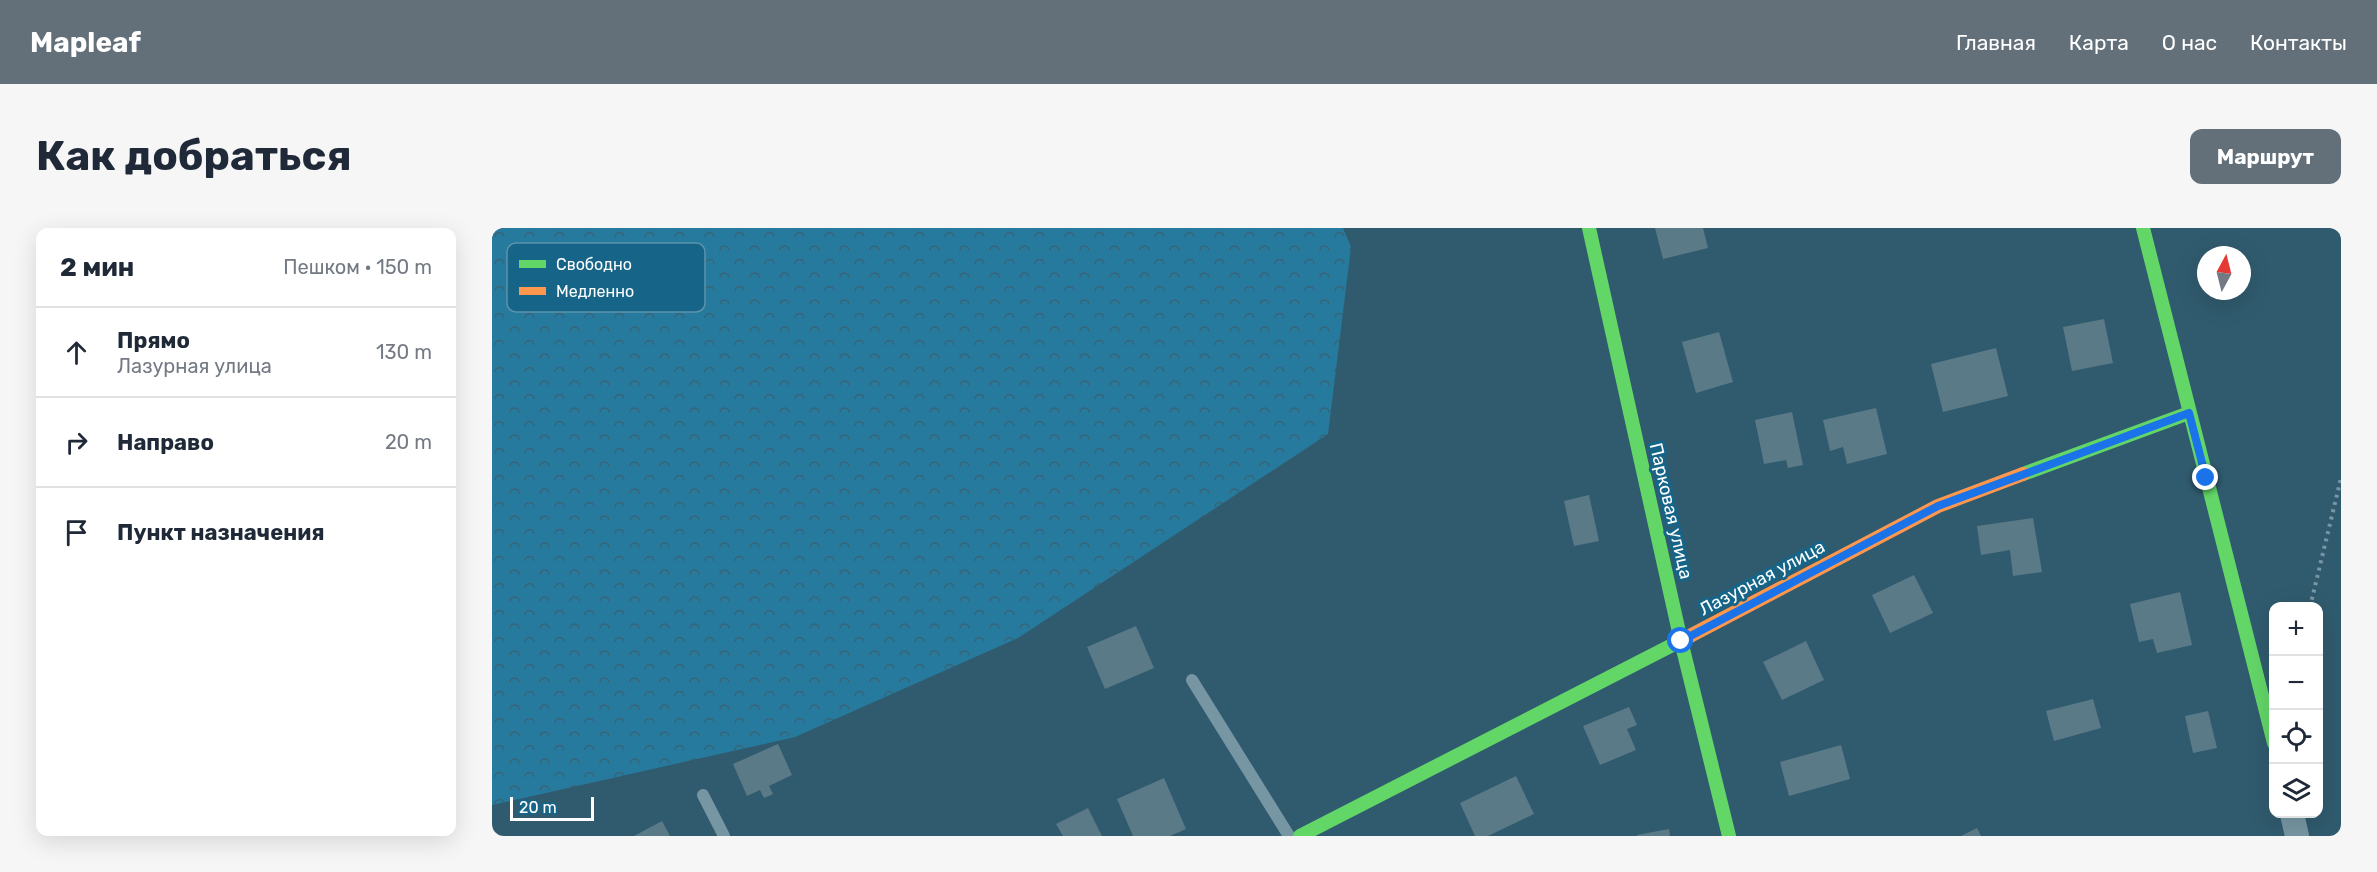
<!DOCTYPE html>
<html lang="ru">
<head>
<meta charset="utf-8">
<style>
  :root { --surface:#fff; --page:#f6f6f7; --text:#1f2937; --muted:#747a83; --line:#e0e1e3; --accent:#63707a }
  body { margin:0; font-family:Rubik,sans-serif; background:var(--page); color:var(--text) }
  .controls { position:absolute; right:18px; bottom:18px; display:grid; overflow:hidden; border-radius:12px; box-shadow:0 6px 24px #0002 }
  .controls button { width:54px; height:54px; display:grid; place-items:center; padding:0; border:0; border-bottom:2px solid var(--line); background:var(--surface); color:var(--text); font:30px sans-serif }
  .compass { position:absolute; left:1705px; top:18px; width:54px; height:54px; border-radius:50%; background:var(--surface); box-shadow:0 6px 24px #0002; rotate:7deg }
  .scale { position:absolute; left:18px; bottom:15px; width:84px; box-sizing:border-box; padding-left:6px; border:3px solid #fff; border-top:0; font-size:16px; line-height:21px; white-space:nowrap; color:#fff; -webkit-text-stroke:4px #166588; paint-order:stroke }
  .stop { position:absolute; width:18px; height:18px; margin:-14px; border:4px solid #1a73e8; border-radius:50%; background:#fff }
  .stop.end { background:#1a73e8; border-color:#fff; box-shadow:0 2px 6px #0008 }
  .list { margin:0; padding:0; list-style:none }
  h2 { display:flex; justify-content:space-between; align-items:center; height:78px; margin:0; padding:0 24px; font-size:26px }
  h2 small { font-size:20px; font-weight:400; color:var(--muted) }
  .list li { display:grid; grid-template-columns:39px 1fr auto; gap:18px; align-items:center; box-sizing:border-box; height:90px; padding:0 24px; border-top:2px solid var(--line) }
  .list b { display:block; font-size:22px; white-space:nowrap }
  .list p { margin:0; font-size:20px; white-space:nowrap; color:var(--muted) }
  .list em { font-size:20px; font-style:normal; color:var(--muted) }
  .icon { flex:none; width:33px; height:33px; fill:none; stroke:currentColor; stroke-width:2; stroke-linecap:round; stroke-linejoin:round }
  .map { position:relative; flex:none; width:1849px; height:608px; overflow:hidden; border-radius:12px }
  header { display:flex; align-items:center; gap:36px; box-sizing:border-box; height:84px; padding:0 30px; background:var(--accent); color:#fff }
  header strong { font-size:28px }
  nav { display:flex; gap:33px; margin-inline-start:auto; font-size:21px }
  .intro { display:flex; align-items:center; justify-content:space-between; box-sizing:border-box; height:144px; padding:0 36px }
  h1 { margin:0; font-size:42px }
  .button { padding:15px 27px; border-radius:12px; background:var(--accent); color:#fff; font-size:21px; font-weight:700 }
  main { display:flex; gap:36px; padding:0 36px }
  aside { flex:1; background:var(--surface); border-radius:12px; box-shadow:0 6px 24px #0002 }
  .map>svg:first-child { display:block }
  .forest { fill:url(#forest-crowns) }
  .building { fill:#5a7a88 }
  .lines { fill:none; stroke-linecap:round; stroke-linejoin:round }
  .path { stroke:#7796a3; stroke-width:4; stroke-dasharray:3 4.5; stroke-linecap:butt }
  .lane { stroke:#7796a3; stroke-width:12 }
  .street { stroke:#7796a3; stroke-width:24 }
  .fast { stroke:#63d668; stroke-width:14 }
  .slow { stroke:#ff974d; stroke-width:14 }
  .route { stroke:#1a73e8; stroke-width:8 }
  .labels { text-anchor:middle; stroke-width:6; stroke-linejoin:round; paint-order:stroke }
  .street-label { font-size:18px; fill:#fff; stroke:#166588 }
  .key { fill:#166588; stroke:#5c93ac; stroke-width:1.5 }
  .key-label { font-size:16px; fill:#fff }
</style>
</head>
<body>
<header>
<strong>Mapleaf</strong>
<nav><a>Главная</a><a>Карта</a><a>О нас</a><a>Контакты</a></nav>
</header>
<div class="intro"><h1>Как добраться</h1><a class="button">Маршрут</a></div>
<main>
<aside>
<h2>2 мин<small>Пешком · 150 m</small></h2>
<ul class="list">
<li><svg class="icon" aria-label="ahead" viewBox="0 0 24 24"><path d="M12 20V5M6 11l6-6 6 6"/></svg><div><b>Прямо</b><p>Лазурная улица</p></div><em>130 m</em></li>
<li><svg class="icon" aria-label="right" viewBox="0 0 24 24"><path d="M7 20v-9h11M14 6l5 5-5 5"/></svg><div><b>Направо</b></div><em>20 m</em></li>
<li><svg class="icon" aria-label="arrive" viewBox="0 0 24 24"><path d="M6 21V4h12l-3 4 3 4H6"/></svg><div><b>Пункт назначения</b></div></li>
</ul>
</aside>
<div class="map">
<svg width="1849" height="608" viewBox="0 0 1849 608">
  <defs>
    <pattern id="forest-crowns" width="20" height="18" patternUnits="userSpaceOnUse" patternTransform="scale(1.5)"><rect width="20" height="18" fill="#267a9e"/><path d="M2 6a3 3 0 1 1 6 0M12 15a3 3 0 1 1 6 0" fill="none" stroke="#396375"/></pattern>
  </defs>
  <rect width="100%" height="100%" fill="#305b6e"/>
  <path class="forest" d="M0 0H851L859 19 836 206 526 410 303 509 0 577Z"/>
  <path class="building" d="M1163 0H1211L1216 20 1171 31Z
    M1612 91 1621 135 1580 143 1571 99Z
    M1227 104 1241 154 1204 165 1190 114Z
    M1504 120 1516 168 1451 184 1439 136Z
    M1384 180 1395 226 1355 236 1351 219 1338 223 1331 192Z
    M1300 184 1311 237 1296 240 1294 232 1272 236 1263 192Z
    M1097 267 1107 313 1082 318 1072 273Z
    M1541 290 1550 344 1521 348 1518 322 1489 327 1485 298Z
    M1422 347 1441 385 1398 405 1380 367Z
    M1688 364 1700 417 1665 425 1661 411 1647 414 1638 376Z
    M644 398 662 440 613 461 595 419Z
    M1314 413 1332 452 1290 472 1271 434Z
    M1601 471 1609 500 1562 513 1554 483Z
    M1137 479 1145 497 1135 501 1144 522 1108 537 1091 498Z
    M1716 483 1725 520 1701 525 1693 488Z
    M286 516 300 547 277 558 281 566 272 570 268 562 255 568 241 536Z
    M1349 517 1358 551 1297 568 1288 534Z
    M1024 548 1042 586 996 608H983L968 575Z
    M672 550 694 601 678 608H641L625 571Z
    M596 580 610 608H571L564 596Z
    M170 593 178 608H142Z
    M1485 600 1489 608H1469Z
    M1177 601 1178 608H1145V607Z"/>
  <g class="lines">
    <path class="path" d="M1818 379 1849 250"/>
    <path class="lane" d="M700 452 797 608
      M211 567 232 608"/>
    <path class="street" d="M1800 586 1805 608"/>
    <path class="fast" d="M1097 0 1189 413 1237 608
      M1651 0 1782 515
      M1531 246 1697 185
      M808 608 1194 410"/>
    <path class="slow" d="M1194 410 1446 278 1531 246"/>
  </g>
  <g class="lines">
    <path class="route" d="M1189 413 1446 278 1697 185 1714 250"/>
  </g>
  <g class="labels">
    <g class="street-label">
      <text transform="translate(1179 283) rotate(77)" y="6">Парковая улица</text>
      <text transform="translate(1270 350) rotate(-28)" y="6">Лазурная улица</text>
    </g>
  </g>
  <rect x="15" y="15" width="198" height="69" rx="9" class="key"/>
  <rect x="27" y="32" width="27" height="8" fill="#63d668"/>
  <rect x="27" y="59" width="27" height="8" fill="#ff974d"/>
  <g class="key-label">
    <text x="64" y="42">Свободно</text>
    <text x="64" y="69">Медленно</text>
  </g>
</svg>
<div class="controls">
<button>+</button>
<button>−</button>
<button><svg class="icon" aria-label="locate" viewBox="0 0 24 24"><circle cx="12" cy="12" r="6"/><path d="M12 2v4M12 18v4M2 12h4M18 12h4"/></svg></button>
<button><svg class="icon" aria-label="layers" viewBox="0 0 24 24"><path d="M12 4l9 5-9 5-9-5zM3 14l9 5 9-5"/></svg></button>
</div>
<svg class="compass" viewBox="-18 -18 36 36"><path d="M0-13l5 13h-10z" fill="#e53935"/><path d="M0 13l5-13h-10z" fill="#747a83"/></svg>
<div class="scale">20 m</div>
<div class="stop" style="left:1189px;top:413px"></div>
<div class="stop end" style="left:1714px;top:250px"></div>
</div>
</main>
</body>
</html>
